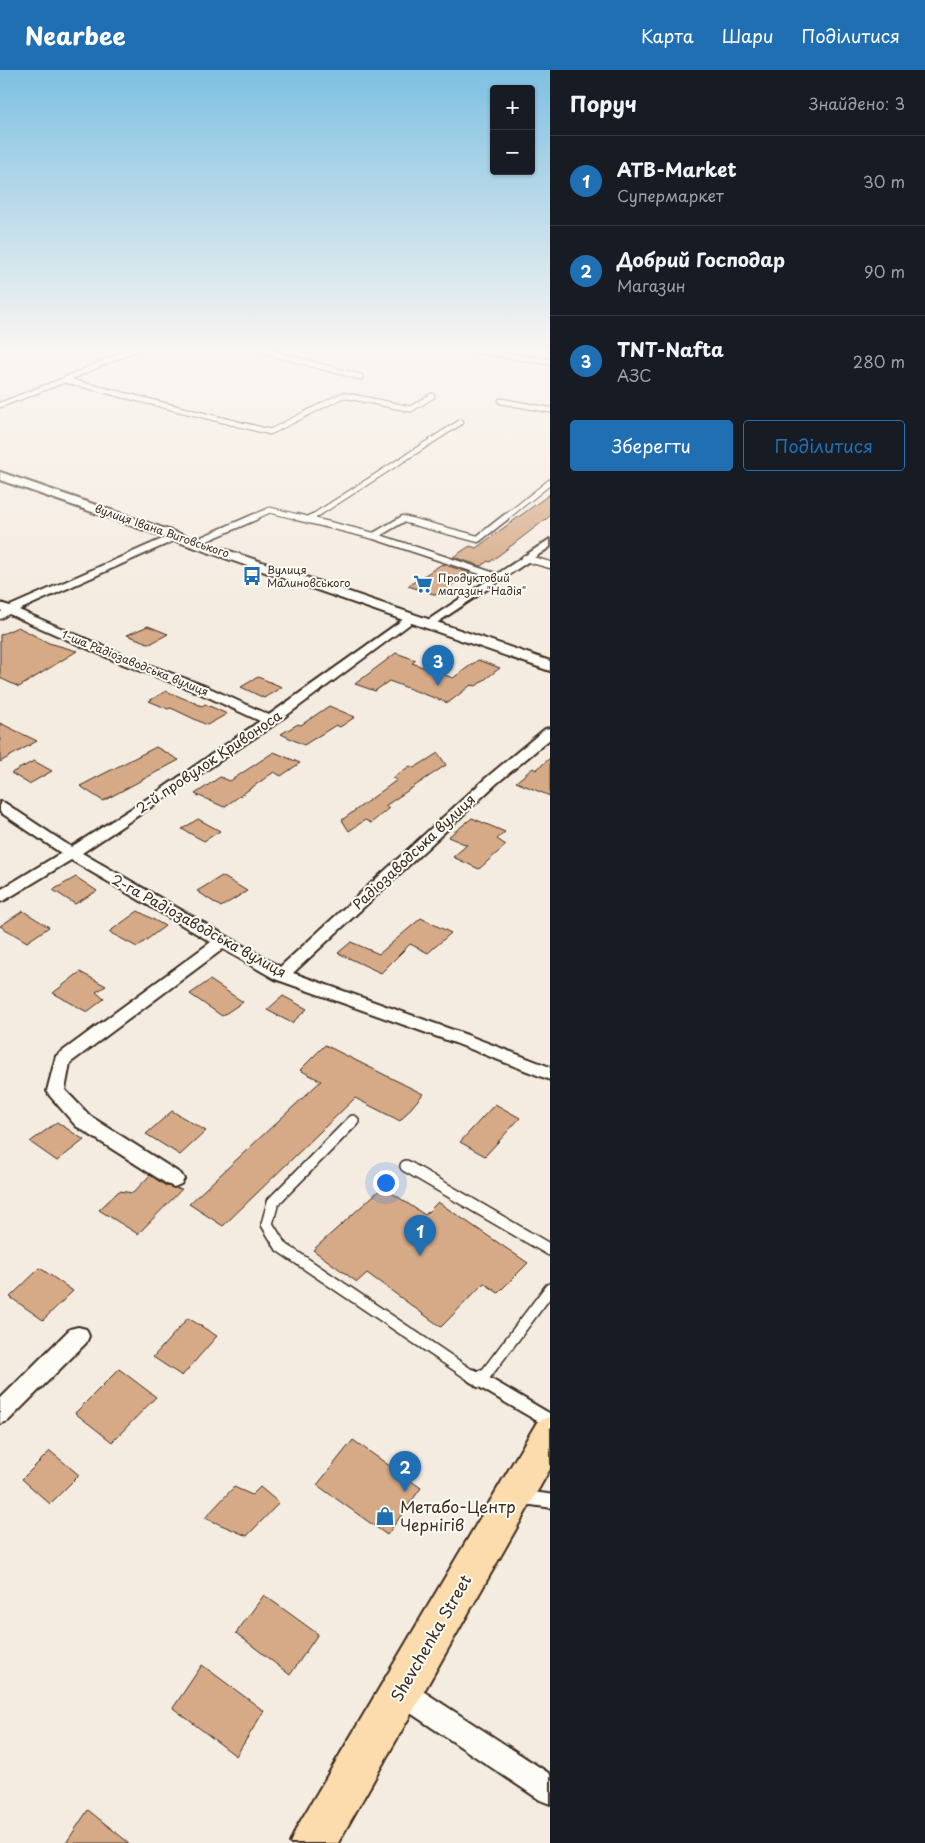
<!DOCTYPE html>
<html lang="uk">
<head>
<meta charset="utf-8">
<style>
  :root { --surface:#171b24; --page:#242831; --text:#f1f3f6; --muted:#9ea1a6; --line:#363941; --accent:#1f6fb2 }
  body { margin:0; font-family:"Playpen Sans",sans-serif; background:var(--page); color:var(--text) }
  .controls { position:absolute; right:15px; top:15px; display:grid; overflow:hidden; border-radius:5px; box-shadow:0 1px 4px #0004 }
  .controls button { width:45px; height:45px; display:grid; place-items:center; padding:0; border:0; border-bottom:1px solid var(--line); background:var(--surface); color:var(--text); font:25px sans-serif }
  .you { position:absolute; left:385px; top:1112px; width:18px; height:18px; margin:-12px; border:4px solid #fff; border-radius:50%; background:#1a73e8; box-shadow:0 0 0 8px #1a73e833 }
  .badge { display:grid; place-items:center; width:32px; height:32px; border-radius:50%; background:var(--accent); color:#fff; font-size:16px; font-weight:700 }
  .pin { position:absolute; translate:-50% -41px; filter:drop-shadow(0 1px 2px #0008) }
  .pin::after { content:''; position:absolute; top:26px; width:18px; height:15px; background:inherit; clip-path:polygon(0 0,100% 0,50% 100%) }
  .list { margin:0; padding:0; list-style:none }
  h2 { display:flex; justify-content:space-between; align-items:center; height:65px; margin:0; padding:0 20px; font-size:21px }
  h2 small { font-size:16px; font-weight:400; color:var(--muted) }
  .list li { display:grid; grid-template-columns:32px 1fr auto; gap:15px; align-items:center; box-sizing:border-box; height:90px; padding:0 20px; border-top:1px solid var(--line) }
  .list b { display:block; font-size:19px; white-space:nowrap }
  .list p { margin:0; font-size:16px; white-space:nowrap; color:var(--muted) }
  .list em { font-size:16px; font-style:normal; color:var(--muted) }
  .actions { display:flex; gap:10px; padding:15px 20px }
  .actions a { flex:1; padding:11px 0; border:1px solid var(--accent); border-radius:5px; text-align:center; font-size:18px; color:var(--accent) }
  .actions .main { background:var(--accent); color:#fff }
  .map { position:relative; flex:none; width:550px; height:1773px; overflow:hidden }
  header { display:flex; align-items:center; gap:30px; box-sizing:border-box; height:70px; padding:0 25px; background:var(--accent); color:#fff }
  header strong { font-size:24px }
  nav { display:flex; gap:28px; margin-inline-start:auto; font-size:18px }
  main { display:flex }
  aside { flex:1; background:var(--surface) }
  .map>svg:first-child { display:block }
  .building { fill:#d6aa87; stroke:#3b2a1e }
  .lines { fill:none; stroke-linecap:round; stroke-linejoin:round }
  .service-far3-casing { stroke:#3b2a1e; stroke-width:7 }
  .service-far2-casing { stroke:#3b2a1e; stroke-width:9 }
  .service-far1-casing { stroke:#3b2a1e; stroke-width:14 }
  .service-casing { stroke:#3b2a1e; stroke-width:17 }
  .minor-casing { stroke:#3b2a1e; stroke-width:4 }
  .tertiary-casing { stroke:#3b2a1e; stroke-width:4 }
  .primary-casing { stroke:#3b2a1e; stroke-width:4 }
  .service-far3 { stroke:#fdfcf7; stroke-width:5 }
  .service-far2 { stroke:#fdfcf7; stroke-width:6 }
  .service-far1 { stroke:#fdfcf7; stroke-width:11 }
  .service { stroke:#fdfcf7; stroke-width:13 }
  .minor { fill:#fdfcf7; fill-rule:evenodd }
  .tertiary { fill:#fdfcf7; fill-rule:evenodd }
  .primary { fill:#fcdcac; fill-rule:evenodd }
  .labels { text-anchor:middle; stroke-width:4; stroke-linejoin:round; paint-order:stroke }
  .far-street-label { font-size:11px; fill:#3b2a1e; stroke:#fdfcf7 }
  .far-poi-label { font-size:11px; fill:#3b2a1e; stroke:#fdfcf7; text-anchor:start }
  .street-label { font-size:14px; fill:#3b2a1e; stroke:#fdfcf7 }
  .near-poi-label { font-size:16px; fill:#3b2a1e; stroke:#fdfcf7; text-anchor:start }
  .near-street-label { font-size:16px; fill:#3b2a1e; stroke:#fdfcf7 }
</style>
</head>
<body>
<header>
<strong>Nearbee</strong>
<nav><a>Карта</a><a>Шари</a><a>Поділитися</a></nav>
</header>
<main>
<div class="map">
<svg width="550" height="1773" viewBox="0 0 550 1773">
  <rect width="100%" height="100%" fill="#f5ece1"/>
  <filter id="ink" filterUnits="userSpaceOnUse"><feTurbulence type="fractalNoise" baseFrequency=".02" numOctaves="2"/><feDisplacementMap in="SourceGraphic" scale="10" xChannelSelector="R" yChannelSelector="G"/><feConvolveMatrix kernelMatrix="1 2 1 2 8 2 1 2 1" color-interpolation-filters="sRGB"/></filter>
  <g filter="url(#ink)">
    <path class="building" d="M550 424V446L490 492 488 491 481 496 453 487 470 476 476 478Z
      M442 494 470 503 437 525 408 516Z
      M148 556 168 564 150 574 127 565Z
      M18 557 49 573 77 581 19 617 0 608V565Z
      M396 583 416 590 412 593 453 608 478 590 500 598 476 616 471 615 448 633 389 611 375 621 355 614Z
      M258 607 282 617 264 628 241 617Z
      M166 621 202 636 205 634 227 644 207 655 171 638 168 639 149 631Z
      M329 636 355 647 340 657 336 655 304 675 281 664 298 654 301 655Z
      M0 653 37 671 0 692Z
      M156 677 179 690 103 731 80 716Z
      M274 682 300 693 281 706 274 702 224 737 195 724 220 707 230 711Z
      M438 683 446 695 385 736 389 738 371 753 365 750 349 761 342 750 397 710 392 708 410 696 414 698Z
      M550 688V726L516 712 533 698 536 700Z
      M34 691 52 701 29 714 11 703Z
      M472 748 505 762 497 769 506 775 479 799 453 787 467 775 448 767Z
      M198 749 220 761 204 771 182 759Z
      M222 806 247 821 221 837 197 821Z
      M76 807 97 821 75 834 53 820Z
      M23 841 49 857 27 872 0 856Z
      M138 841 165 856 137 877 109 862Z
      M421 848 451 863 428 883 410 874 381 903 338 883 351 872 379 884Z
      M80 902 106 916 96 922 104 929 87 942 53 923Z
      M210 910 243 932 222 946 190 924Z
      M283 926 307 939 292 953 267 940Z
      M325 975 423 1024 400 1051 355 1028 223 1156 189 1134 321 1011 300 1000Z
      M495 1034 520 1048 485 1086 460 1072Z
      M172 1041 206 1061 180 1085 146 1064Z
      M57 1052 84 1070 57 1091 30 1072Z
      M150 1105 166 1116 182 1119 138 1164 99 1140 119 1121 133 1123Z
      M383 1117 425 1145 438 1132 528 1193 498 1223 484 1213 441 1257 367 1203 357 1212 313 1180Z
      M40 1198 73 1221 43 1250 10 1227Z
      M188 1248 217 1266 182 1306 153 1287Z
      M119 1299 156 1327 112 1372 75 1343Z
      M353 1370 421 1418 387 1465 317 1415Z
      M50 1381 79 1405 50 1434 22 1409Z
      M234 1417 252 1425 260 1417 279 1433 247 1466 205 1448Z
      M264 1525 318 1564 290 1605 236 1563Z
      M202 1595 264 1641 236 1686 173 1638Z
      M88 1740 129 1773H66Z"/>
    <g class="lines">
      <g class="service-far3-casing">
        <path id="service-far3" d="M253 278 360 307
          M461 278 550 292
          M64 310 270 362 343 325 411 339 432 326
          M501 331 550 340
          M0 335 62 311 137 278
          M252 448 270 440 302 448
          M311 448 461 352
          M505 448 550 412"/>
      </g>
      <g class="service-far2-casing">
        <path id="service-far2" d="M297 447 374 466 403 449 478 469 506 447
          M308 450 313 447
          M374 466 498 507
          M195 473 255 447
          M525 488 550 495
          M0 546 10 540"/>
      </g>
      <g class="service-far1-casing">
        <path id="service-far1" d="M353 1051 273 1132 267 1154 281 1177 475 1308
          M406 1096 550 1180
          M483 1308 550 1219"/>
      </g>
      <g class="service-casing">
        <path id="service" d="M473 1306 550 1351
          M480 1311 483 1306
          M521 1427 550 1431"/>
      </g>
      <g class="minor-casing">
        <path id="minor" d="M176 463 180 464 181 466 180 468 19 540 128 587 205 616 269 645 408 546 412 545 418 548 275 654 82 783 280 897 486 708 545 659 550 658V669L496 714 293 903 467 965 550 997V1010L455 973 275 909 223 879 70 993 65 1020 90 1046 181 1104 184 1109 181 1114 174 1117 167 1114 76 1056 50 1026 47 1021 56 986 211 872 71 790 5 830 0 832V820L61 783 0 742V732L5 733 71 777 153 725 260 651 197 622 120 593 0 540V533L10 536Z
          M550 469V477L432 556H424L422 554Z
          M78 1257 86 1259 89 1266 86 1273 8 1351 0 1354V1329L70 1259Z
          M400 1608 409 1612 550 1704V1734L540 1730 391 1630 387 1621 391 1612Z"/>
      </g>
      <g class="tertiary-casing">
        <path id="tertiary" d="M0 402 550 591V601L0 410Z"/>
      </g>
      <g class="primary-casing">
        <path id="primary" d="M550 1347V1399L338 1773H290L297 1757 537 1352Z"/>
      </g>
      <use href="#service-far3" class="service-far3"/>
      <use href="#service-far2" class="service-far2"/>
      <use href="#service-far1" class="service-far1"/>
      <use href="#service" class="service"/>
      <use href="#minor" class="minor"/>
      <use href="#tertiary" class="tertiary"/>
      <use href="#primary" class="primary"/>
    </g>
  </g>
  <linearGradient id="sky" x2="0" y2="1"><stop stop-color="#7ec0e2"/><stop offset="0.53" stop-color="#faf6f2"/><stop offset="1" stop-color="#faf6f2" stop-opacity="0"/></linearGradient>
  <rect width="550" height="527" fill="url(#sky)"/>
  <defs>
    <g id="bus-bare" transform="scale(1.5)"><path d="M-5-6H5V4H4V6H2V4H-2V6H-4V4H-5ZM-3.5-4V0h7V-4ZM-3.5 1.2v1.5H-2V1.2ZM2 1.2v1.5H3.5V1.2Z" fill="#1f6fb2" stroke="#fdfcf7" stroke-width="2.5" paint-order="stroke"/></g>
    <g id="supermarket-bare" transform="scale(1.5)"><path d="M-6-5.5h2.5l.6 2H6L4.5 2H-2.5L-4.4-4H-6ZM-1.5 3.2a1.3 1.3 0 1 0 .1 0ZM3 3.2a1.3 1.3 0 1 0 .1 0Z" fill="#1f6fb2" stroke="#fdfcf7" stroke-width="2.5" paint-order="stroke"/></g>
    <g id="shop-bare" transform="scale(1.5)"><path d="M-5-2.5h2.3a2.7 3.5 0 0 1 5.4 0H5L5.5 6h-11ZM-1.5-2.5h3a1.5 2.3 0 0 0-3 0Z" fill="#1f6fb2" stroke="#fdfcf7" stroke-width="2.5" paint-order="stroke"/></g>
  </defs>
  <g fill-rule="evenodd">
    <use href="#bus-bare" x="252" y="506"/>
    <use href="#supermarket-bare" x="423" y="514"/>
    <use href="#shop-bare" x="385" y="1446"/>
  </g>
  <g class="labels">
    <g class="far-street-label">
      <text transform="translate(162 461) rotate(19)" y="4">вулиця Івана Виговського</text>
      <text transform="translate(135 593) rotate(22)" y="4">1-ша Радіозаводська вулиця</text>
    </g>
    <g class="far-poi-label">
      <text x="267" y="504">Вулиця<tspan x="267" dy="13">Малиновського</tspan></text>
      <text x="438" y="512">Продуктовий<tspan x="438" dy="13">магазин "Надія"</tspan></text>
    </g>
    <g class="street-label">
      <text transform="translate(209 692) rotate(-34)" y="5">2-й провулок Кривоноса</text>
      <text transform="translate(414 782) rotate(-43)" y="5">Радіозаводська вулиця</text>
      <text transform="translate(199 856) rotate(29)" y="5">2-га Радіозаводська вулиця</text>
    </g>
    <g class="near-poi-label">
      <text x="400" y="1443">Метабо-Центр<tspan x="400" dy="18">Чернігів</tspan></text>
    </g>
    <g class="near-street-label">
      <text transform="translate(431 1568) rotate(-60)" y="6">Shevchenka Street</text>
    </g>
  </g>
</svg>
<div class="controls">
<button>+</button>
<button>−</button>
</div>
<div class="you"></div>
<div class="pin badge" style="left:420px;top:1186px">1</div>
<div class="pin badge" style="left:405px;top:1422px">2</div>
<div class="pin badge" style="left:438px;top:616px">3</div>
</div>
<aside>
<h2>Поруч<small>Знайдено: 3</small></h2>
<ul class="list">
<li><span class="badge">1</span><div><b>ATB-Market</b><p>Супермаркет</p></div><em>30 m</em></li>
<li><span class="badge">2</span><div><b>Добрий Господар</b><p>Магазин</p></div><em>90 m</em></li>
<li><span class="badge">3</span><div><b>TNT-Nafta</b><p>АЗС</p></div><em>280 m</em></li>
</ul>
<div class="actions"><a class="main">Зберегти</a><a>Поділитися</a></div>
</aside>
</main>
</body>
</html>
